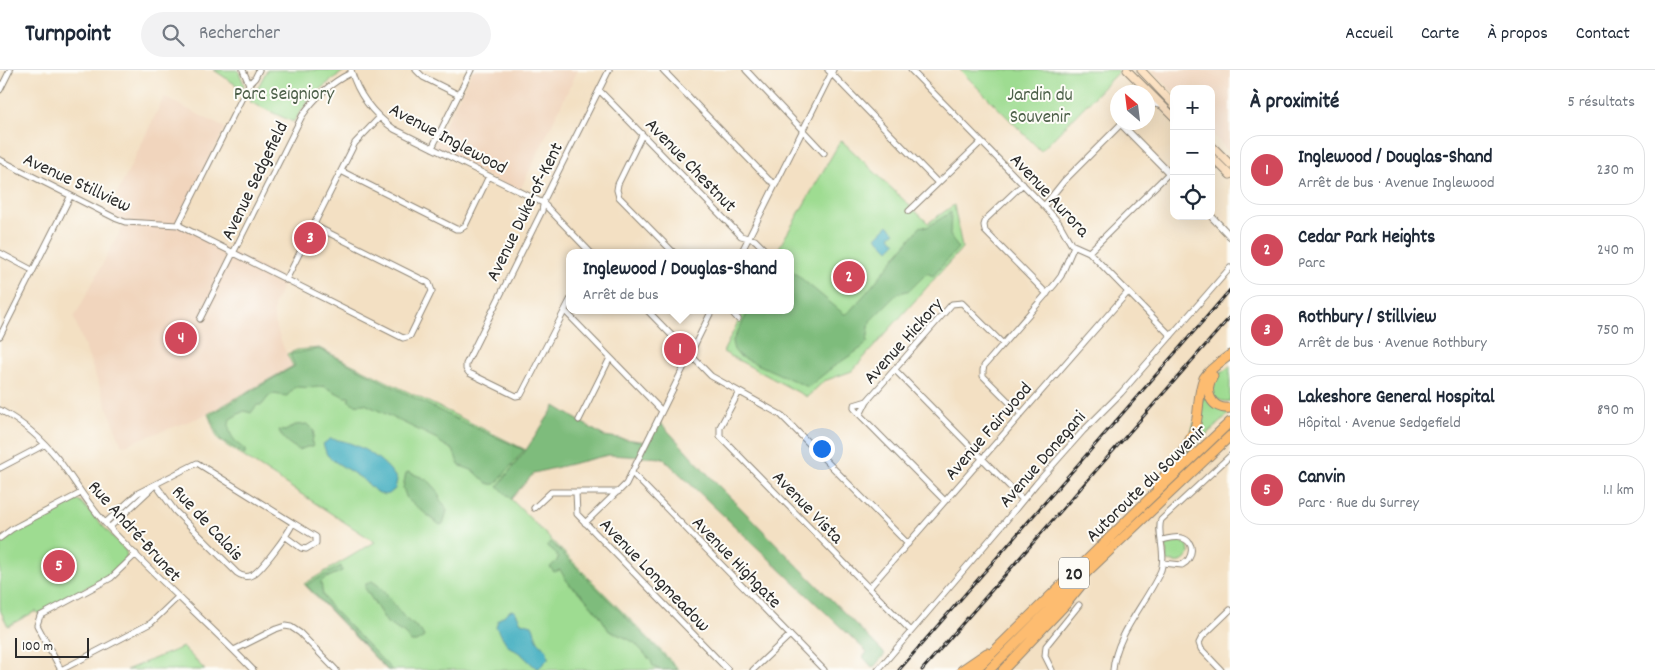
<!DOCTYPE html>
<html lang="fr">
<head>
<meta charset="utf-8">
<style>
  :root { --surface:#fff; --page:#f2f2f3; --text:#1f2937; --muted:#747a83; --line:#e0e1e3; --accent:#d1495b }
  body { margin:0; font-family:Dekko,sans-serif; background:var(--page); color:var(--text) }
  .controls { position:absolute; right:15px; top:15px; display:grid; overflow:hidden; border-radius:10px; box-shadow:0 5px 20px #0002 }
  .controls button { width:45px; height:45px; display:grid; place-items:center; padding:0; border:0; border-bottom:1px solid var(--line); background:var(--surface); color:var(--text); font:25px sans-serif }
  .compass { position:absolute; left:1110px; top:15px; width:45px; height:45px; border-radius:50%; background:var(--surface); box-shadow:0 5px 20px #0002; rotate:332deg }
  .scale { position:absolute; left:15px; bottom:12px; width:74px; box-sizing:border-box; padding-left:5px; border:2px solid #2b2b2b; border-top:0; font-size:14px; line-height:18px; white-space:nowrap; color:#2b2b2b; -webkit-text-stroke:4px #fdfcf7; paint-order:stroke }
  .you { position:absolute; left:821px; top:378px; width:18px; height:18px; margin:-12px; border:4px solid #fff; border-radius:50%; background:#1a73e8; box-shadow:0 0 0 8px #1a73e833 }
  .badge { display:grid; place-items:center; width:32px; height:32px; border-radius:50%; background:var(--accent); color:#fff; font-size:16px; font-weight:700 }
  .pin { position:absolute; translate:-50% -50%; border:2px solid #fff; box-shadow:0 1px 5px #0006 }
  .popup { position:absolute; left:566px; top:179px; width:228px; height:65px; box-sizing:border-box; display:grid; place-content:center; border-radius:10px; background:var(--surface); filter:drop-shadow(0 1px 4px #0005); font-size:16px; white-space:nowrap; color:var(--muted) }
  .popup b { font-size:19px; color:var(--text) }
  .popup::after { content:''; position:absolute; left:50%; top:100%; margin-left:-10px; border:10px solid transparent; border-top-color:var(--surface) }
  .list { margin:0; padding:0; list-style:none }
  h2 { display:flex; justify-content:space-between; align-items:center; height:65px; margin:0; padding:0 20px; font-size:21px }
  h2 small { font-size:16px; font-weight:400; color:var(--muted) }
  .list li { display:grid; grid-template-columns:32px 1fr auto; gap:15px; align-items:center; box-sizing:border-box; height:70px; margin:0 10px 10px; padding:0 10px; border:1px solid var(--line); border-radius:20px }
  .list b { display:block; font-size:19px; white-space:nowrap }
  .list p { margin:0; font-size:16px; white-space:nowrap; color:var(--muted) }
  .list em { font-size:16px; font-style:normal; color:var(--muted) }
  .icon { flex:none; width:28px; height:28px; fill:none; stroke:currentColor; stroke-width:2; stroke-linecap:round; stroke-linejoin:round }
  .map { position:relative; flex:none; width:1230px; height:600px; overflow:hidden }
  header { display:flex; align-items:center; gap:30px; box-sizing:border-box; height:70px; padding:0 25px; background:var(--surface); border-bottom:1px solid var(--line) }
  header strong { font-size:24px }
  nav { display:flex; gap:28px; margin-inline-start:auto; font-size:18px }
  .search { width:350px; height:45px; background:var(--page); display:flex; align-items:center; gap:12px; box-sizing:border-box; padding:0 18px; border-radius:28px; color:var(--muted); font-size:19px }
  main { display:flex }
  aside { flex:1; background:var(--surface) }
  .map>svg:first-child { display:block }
  .built { fill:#f1d5bd }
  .green { fill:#9edc91; stroke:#64845e }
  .forest { fill:#7ebc7b; stroke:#547453 }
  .water { fill:#41adc0; stroke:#366c76 }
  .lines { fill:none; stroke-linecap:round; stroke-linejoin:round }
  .minor-casing { stroke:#8f8677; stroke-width:7 }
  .tertiary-casing { stroke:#8f8677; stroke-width:8 }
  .secondary-casing { stroke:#8f8677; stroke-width:9 }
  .motorway-casing { stroke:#8f8677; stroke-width:11 }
  .minor { stroke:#fff; stroke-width:5 }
  .tertiary { stroke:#fff; stroke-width:6 }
  .secondary { stroke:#fee4c5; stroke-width:7 }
  .motorway { stroke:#fdbc6f; stroke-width:9 }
  .rail-casing { stroke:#2b2b2b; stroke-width:3 }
  .rail { stroke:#fdfcf7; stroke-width:1; stroke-dasharray:4; stroke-linecap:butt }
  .labels { text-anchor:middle; stroke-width:4; stroke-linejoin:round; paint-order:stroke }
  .shield { fill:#fdfcf7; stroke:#6a6a68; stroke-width:1 }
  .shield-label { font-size:18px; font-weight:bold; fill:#2b2b2b }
  .park-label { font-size:19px; fill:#4e604a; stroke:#fdfcf7 }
  .street-label { font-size:19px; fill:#2b2b2b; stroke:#fdfcf7 }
</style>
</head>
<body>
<header>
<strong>Turnpoint</strong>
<div class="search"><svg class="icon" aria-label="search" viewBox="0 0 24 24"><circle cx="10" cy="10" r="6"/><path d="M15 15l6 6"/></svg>Rechercher</div>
<nav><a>Accueil</a><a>Carte</a><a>À propos</a><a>Contact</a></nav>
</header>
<main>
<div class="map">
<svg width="1230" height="600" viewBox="0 0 1230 600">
  <rect width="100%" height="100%" fill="#fdfcf7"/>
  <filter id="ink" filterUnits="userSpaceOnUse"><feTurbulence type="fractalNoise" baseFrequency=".02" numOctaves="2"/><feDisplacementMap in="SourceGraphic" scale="10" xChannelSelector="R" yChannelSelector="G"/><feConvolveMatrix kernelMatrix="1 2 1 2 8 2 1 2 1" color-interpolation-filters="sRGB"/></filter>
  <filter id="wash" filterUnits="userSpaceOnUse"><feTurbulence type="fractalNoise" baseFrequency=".0096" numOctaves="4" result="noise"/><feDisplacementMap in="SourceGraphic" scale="20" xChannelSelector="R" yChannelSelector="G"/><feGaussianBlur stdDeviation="1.12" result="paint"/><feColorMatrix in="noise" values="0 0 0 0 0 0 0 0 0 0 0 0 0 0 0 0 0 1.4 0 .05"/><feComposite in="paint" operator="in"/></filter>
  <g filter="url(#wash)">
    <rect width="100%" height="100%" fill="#f3e0c3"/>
    <path class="built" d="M473 0H578L519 122 432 78Z
      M1151 0H1230V83L1211 63V19H1174V22Z
      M164 27 225 58 179 155 286 210 274 234V250L283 276 293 296 208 344 122 376 74 248 125 152 108 143Z"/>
    <path class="green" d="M214 0H238L244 14 242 19Z
      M267 0H345L315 23 293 52 250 32Z
      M960 0H1118L1119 1 1041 81Z
      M841 70 928 153 954 135 962 178 852 301 824 311 807 327 723 282 744 240H790V183H776Z
      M319 278 526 380 498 416 680 600H387L304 514 375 472 218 370 208 344 293 296 287 284 297 280Z
      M1230 296V331C1220 333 1209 327 1212 314 1214 307 1224 301 1230 296Z
      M1206 326 1230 340V343L1183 386 1203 327Z
      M77 430 80 431 126 481 127 488 109 505 38 544 36 541 8 556 0 540V474L16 461Z
      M1172 470H1180L1188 475 1189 484C1183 494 1179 493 1167 491L1166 475 1168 471Z
      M183 577 205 600H126Z"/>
    <path class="forest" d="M951 142 950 165 958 178 933 206 927 203 910 220 897 224 870 251 867 272 863 277 833 297 808 317 739 286 734 280 732 272 749 240H790V199L844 244 848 243C874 216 896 185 921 156L927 157Z
      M319 279 452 347 524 380 496 414C486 416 482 408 475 402 471 399 464 398 459 395L453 380 441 373 437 369 365 334C357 334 355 336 348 330L350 327H345L323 316C314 319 304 317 295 317L287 326 273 324 269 326 262 335H257L251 343 244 341 230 349C226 363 235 372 245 380V385L220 369 210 345 295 296 290 284Z
      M555 336 604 366 647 372 658 350 715 412 885 584 873 598 863 587 867 582 663 388 608 385 534 403 511 429 498 416 526 380Z
      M307 354 314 361 312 373 313 377H307L299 380C291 375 282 370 279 360L285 361 295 355Z
      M408 402 421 407 430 412 438 421 440 430 444 434 447 441 443 454 440 455 407 429 403 418 406 403Z
      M551 472 678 600H660L653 596 651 591 635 573 626 568 609 561 600 546 582 525 569 514 560 500 554 502 550 497 557 491 558 487 553 480 546 476Z
      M341 496 342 501 324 509 321 512 323 525 330 536 392 600H388L306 515Z
      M372 511C387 520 393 535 404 547 411 555 421 557 424 567L416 572H411L405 564 387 553 365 518 366 514Z"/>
    <path class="water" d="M888 155 895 162 890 166 896 173 889 180 876 167Z
      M330 369C354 370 386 389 397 410L395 419 389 424 384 425 375 421 364 410 334 391 327 385 323 374Z
      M511 540 515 541 521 552 532 555C535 560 535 566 538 571 544 579 548 577 548 589L539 598H536L521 584 508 576 496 557 498 550Z"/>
  </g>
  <g filter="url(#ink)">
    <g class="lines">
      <g class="minor-casing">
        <path id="minor" d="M243 0 249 14
          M351 0C358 25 373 44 394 59L543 133 591 183
          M416 0 423 7 459 25
          M663 0 769 110 776 114
          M746 0 824 83
          M828 0 938 113
          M911 0 1044 136 1059 153 1071 174 1089 182 1171 266
          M0 20 10 0
          M599 20 741 166 755 170 768 183
          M642 65 618 114 617 120 619 127 674 183
          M432 78 471 0
          M0 90 117 149 125 152 178 155 403 268 410 266 432 221 429 213 313 155
          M341 101 456 159H460L465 156 489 106
          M1023 114 986 149 984 155 985 161 1047 224
          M1044 136 1064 111 1121 54
          M909 141 981 72
          M178 155 249 14 255 8 259 0
          M1089 182 1169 103
          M0 183 32 200
          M741 183 833 0
          M286 210 355 73 379 48
          M570 230 521 325 516 326 469 303 466 299V294L542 141 544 130 609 0
          M647 240 711 306 781 345 908 474
          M730 240 738 249
          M565 241 662 341
          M200 249 302 46C315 27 330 13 351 3
          M0 266 70 127
          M895 300 1023 430
          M739 322 720 357V366L911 561
          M0 340C22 352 42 369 58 389 74 410 87 433 105 453 152 504 205 550 253 600
          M1021 344 983 306V300L984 296 1055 214 1061 206 1074 176
          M860 345 867 331
          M579 350 610 288
          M0 398 44 375
          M632 403 824 600
          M576 422 577 444 728 600
          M945 431 860 345 854 338V335L867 331 952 234 962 233 1003 274
          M534 438 551 422H618L626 414 712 240
          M105 453 138 423 197 393 293 453C288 464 261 501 252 505 247 508 241 506 237 503L175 441 156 415
          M585 453 617 422
          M110 457 153 417
          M286 467 301 478 306 479 316 473V467L293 453
          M0 468 12 459 81 423
          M1162 470C1168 469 1175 466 1182 468 1196 472 1193 489 1182 495L1163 493
          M136 484 111 508 40 546 37 555 61 600 151 553 178 527
          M869 518 1128 222
          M234 580 276 559 285 556 291 557 300 563 336 600
          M753 600 790 565
          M878 600 1004 453 1036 414 1083 361 1121 323 1230 198
          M1052 600 1045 586 1046 576 1079 535
          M1113 600C1116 563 1147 533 1161 500 1167 483 1156 463 1161 450L1230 386
          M1221 600 1201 579 1199 573 1202 567 1230 540"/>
      </g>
      <g class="tertiary-casing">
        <path id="tertiary" d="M1148 32 1161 35
          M1123 52 1121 54 1174 108
          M1211 146 1230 166"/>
      </g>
      <g class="secondary-casing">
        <path id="secondary" d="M1127 0 1174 47
          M1141 0 1174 35
          M1211 75 1230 94
          M1211 86 1230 105"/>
      </g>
      <g class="motorway-casing">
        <path id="motorway" d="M1213 306C1203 321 1211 340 1230 338
          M1157 416C1170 398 1186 381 1194 361 1200 345 1197 323 1204 308 1209 299 1222 291 1230 285
          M962 600 987 583
          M975 600 1147 431 1230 352
          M989 600 1088 501 1230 366
          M1003 600 1065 535 1082 514"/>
      </g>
      <use href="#minor" class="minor"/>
      <use href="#tertiary" class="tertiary"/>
      <use href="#secondary" class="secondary"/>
      <use href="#motorway" class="motorway"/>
      <g class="rail-casing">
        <path id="rail" d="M899 600 1230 220
          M922 600 1230 247"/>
      </g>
      <use href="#rail" class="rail"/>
    </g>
  </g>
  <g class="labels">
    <rect class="shield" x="1059" y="487.5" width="30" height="31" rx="4"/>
    <g class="shield-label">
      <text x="1074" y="509">20</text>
    </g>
    <g class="park-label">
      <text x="284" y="29">Parc Seigniory</text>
      <text x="1040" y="30">Jardin du<tspan x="1040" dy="22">Souvenir</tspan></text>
    </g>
    <g class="street-label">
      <text transform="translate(449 67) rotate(28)" y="7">Avenue Inglewood</text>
      <text transform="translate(692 94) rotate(46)" y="7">Avenue Chestnut</text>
      <text transform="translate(253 110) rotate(-64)" y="7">Avenue Sedgefield</text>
      <text transform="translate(78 111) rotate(25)" y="7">Avenue Stillview</text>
      <text transform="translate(1051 124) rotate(47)" y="7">Avenue Aurora</text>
      <text transform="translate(523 141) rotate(-64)" y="7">Avenue Duke-of-Kent</text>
      <text transform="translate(902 270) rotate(-48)" y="7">Avenue Hickory</text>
      <text transform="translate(987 360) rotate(-49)" y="7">Avenue Fairwood</text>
      <text transform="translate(1041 388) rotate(-49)" y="7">Avenue Donegani</text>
      <text transform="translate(1145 412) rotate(-44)" y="7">Autoroute du Souvenir</text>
      <text transform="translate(809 436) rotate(46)" y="7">Avenue Vista</text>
      <text transform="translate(209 452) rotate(47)" y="7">Rue de Calais</text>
      <text transform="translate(136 460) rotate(48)" y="7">Rue André-Brunet</text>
      <text transform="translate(738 491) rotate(46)" y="7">Avenue Highgate</text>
      <text transform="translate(656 504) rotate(46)" y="7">Avenue Longmeadow</text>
    </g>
  </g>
</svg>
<div class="controls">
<button>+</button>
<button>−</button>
<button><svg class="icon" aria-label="locate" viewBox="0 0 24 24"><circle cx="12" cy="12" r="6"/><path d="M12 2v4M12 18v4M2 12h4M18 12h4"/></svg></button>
</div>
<svg class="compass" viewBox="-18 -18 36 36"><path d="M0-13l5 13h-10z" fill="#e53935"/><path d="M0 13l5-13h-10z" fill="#747a83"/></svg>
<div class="scale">100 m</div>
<div class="you"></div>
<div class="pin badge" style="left:680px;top:279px">1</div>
<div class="popup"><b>Inglewood / Douglas-Shand</b>Arrêt de bus</div>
<div class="pin badge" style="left:849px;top:207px">2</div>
<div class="pin badge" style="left:310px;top:168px">3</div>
<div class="pin badge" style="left:181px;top:268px">4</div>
<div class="pin badge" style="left:59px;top:496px">5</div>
</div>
<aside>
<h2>À proximité<small>5 résultats</small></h2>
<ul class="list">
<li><span class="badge">1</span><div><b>Inglewood / Douglas-Shand</b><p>Arrêt de bus · Avenue Inglewood</p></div><em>230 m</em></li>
<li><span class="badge">2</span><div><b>Cedar Park Heights</b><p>Parc</p></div><em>240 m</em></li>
<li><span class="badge">3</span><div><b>Rothbury / Stillview</b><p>Arrêt de bus · Avenue Rothbury</p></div><em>750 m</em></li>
<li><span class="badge">4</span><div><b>Lakeshore General Hospital</b><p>Hôpital · Avenue Sedgefield</p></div><em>890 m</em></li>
<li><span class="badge">5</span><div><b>Canvin</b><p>Parc · Rue du Surrey</p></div><em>1.1 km</em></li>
</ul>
</aside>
</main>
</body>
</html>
